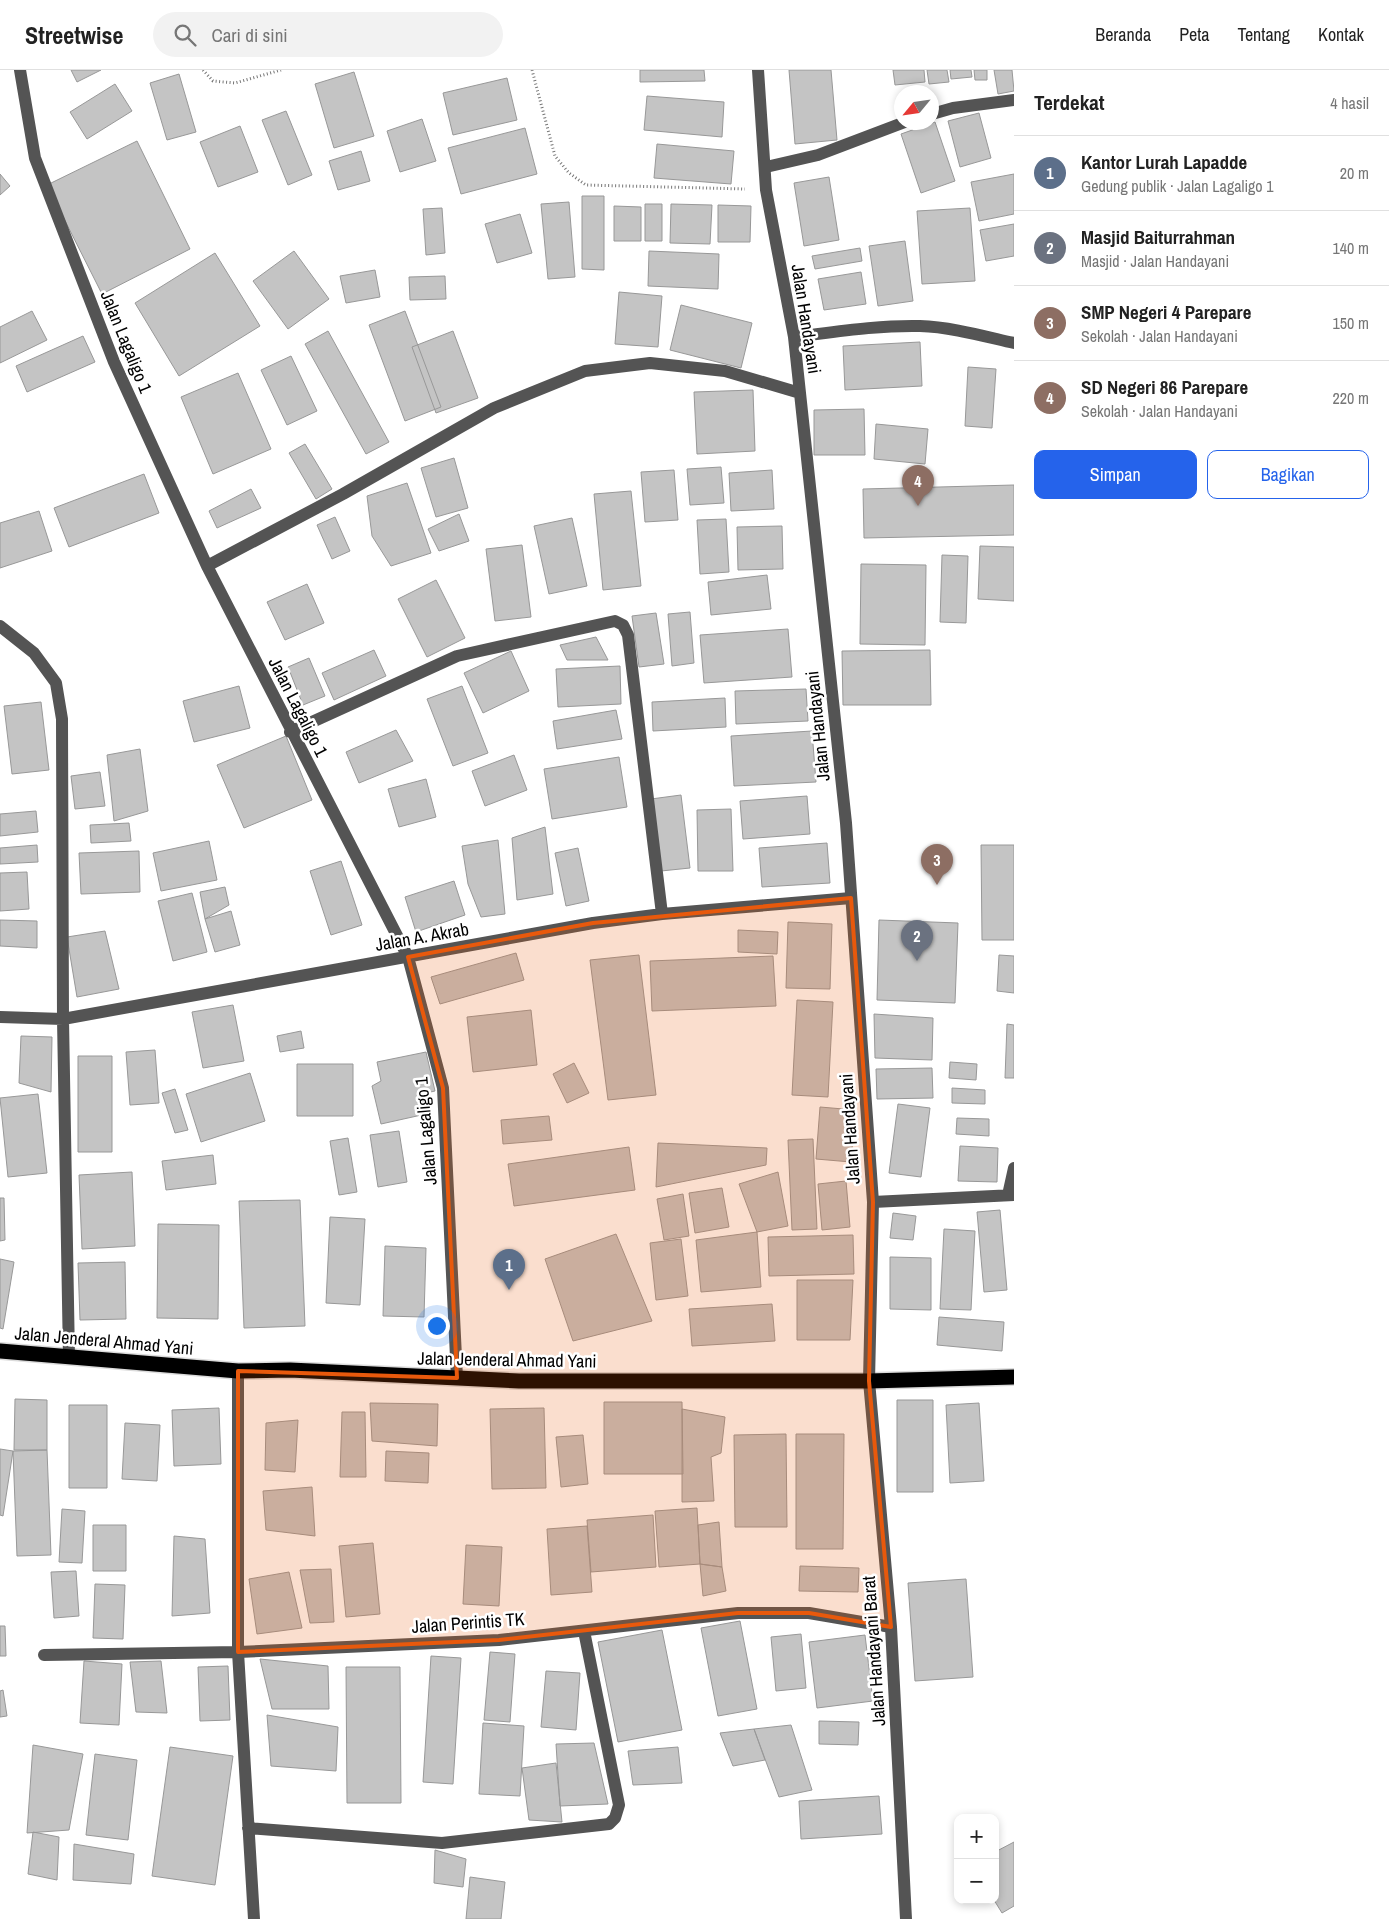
<!DOCTYPE html>
<html lang="id">
<head>
<meta charset="utf-8">
<style>
  :root { --surface:#fff; --page:#f2f2f2; --text:#222; --muted:#767676; --line:#e0e0e0; --accent:#2563eb }
  body { margin:0; font-family:"Archivo Narrow",sans-serif; background:var(--page); color:var(--text) }
  .controls { position:absolute; right:15px; bottom:15px; display:grid; overflow:hidden; border-radius:10px; box-shadow:0 2px 8px #0003 }
  .controls button { width:45px; height:45px; display:grid; place-items:center; padding:0; border:0; border-bottom:1px solid var(--line); background:var(--surface); color:var(--text); font:25px sans-serif }
  .compass { position:absolute; left:894px; top:15px; width:45px; height:45px; border-radius:50%; background:var(--surface); box-shadow:0 2px 8px #0003; rotate:241deg }
  .you { position:absolute; left:436px; top:1255px; width:18px; height:18px; margin:-12px; border:4px solid #fff; border-radius:50%; background:#1a73e8; box-shadow:0 0 0 8px #1a73e833 }
  .badge { display:grid; place-items:center; width:32px; height:32px; border-radius:50%; background:var(--accent); color:#fff; font-size:16px; font-weight:700 }
  .pin { position:absolute; translate:-50% -41px; filter:drop-shadow(0 1px 2px #0008) }
  .pin::after { content:''; position:absolute; top:26px; width:18px; height:15px; background:inherit; clip-path:polygon(0 0,100% 0,50% 100%) }
  .list { margin:0; padding:0; list-style:none }
  h2 { display:flex; justify-content:space-between; align-items:center; height:65px; margin:0; padding:0 20px; font-size:21px }
  h2 small { font-size:16px; font-weight:400; color:var(--muted) }
  .list li { display:grid; grid-template-columns:32px 1fr auto; gap:15px; align-items:center; box-sizing:border-box; height:75px; padding:0 20px; border-top:1px solid var(--line) }
  .list b { display:block; font-size:19px; white-space:nowrap }
  .list p { margin:0; font-size:16px; white-space:nowrap; color:var(--muted) }
  .list em { font-size:16px; font-style:normal; color:var(--muted) }
  .actions { display:flex; gap:10px; padding:15px 20px }
  .actions a { flex:1; padding:11px 0; border:1px solid var(--accent); border-radius:10px; text-align:center; font-size:18px; color:var(--accent) }
  .actions .main { background:var(--accent); color:#fff }
  .icon { flex:none; width:28px; height:28px; fill:none; stroke:currentColor; stroke-width:2; stroke-linecap:round; stroke-linejoin:round }
  .map { position:relative; flex:none; width:1014px; height:1849px; overflow:hidden }
  header { display:flex; align-items:center; gap:30px; box-sizing:border-box; height:70px; padding:0 25px; background:var(--surface); border-bottom:1px solid var(--line) }
  header strong { font-size:24px }
  nav { display:flex; gap:28px; margin-inline-start:auto; font-size:18px }
  .search { width:350px; height:45px; background:var(--page); display:flex; align-items:center; gap:12px; box-sizing:border-box; padding:0 18px; border-radius:28px; color:var(--muted); font-size:19px }
  main { display:flex }
  aside { flex:1; background:var(--surface) }
  .map>svg:first-child { display:block }
  .building { fill:#c4c4c4; stroke:#989898 }
  .lines { fill:none; stroke-linecap:round; stroke-linejoin:round }
  .highway-casing { stroke:#dbdbdb; stroke-width:18 }
  .path { stroke:#767676; stroke-width:3; stroke-dasharray:1 2.5; stroke-linecap:butt }
  .minor { stroke:#545454; stroke-width:12 }
  .highway { stroke:#000; stroke-width:15 }
  .marked { fill:#e8590c; fill-opacity:0.2; stroke:#e8590c; stroke-width:4; stroke-linejoin:round }
  .labels { text-anchor:middle; stroke-width:5; stroke-linejoin:round; paint-order:stroke }
  .street-label { font-size:18px; fill:#000; stroke:#fff }
</style>
</head>
<body>
<header>
<strong>Streetwise</strong>
<div class="search"><svg class="icon" aria-label="search" viewBox="0 0 24 24"><circle cx="10" cy="10" r="6"/><path d="M15 15l6 6"/></svg>Cari di sini</div>
<nav><a>Beranda</a><a>Peta</a><a>Tentang</a><a>Kontak</a></nav>
</header>
<main>
<div class="map">
<svg width="1014" height="1849" viewBox="0 0 1014 1849">
  <rect width="100%" height="100%" fill="#fff"/>
  <path class="building" d="M71 0H101L77 12Z
    M640 0H704L705 11 640 12Z
    M789 0H831L837 70 795 74Z
    M893 0H924L925 12 895 15Z
    M927 0H947L949 12 929 14Z
    M950 0H971L972 7 951 9Z
    M974 0H987V10H975Z
    M994 0H1012L1014 21 998 24Z
    M354 2 374 66 334 78 315 14Z
    M179 4 196 62 167 70 150 13Z
    M507 8 517 50 453 65 443 23Z
    M115 14 132 41 87 69 70 42Z
    M647 26 724 32 722 67 644 60Z
    M286 41 312 105 288 115 262 50Z
    M979 43 991 88 960 97 948 51Z
    M422 49 436 91 400 102 387 61Z
    M935 52 955 111 921 123 901 64Z
    M240 56 258 102 218 117 200 72Z
    M525 58 537 104 461 124 448 78Z
    M137 71 190 179 102 224 47 115Z
    M657 74 734 81 731 114 654 108Z
    M361 81 370 111 338 120 329 91Z
    M0 104 10 116 0 125Z
    M1014 104V144L979 151 971 112Z
    M829 107 839 170 804 176 794 113Z
    M582 126H604V200L582 199Z
    M569 132 575 207 548 209 541 134Z
    M645 134H662V171H645Z
    M671 134 712 135 710 174 670 173Z
    M718 135 751 136 750 172H718Z
    M614 136 641 137V171H614Z
    M442 138 445 183 426 185 423 139Z
    M970 138 975 211 922 214 917 141Z
    M520 144 532 183 497 193 485 154Z
    M1014 154V186L986 191 980 160Z
    M905 171 913 231 878 236 869 176Z
    M860 178 862 191 815 199 812 186Z
    M294 181 329 229 288 259 253 211Z
    M649 181 719 184 718 219 648 216Z
    M215 183 260 256 179 306 135 233Z
    M375 200 380 227 346 233 340 206Z
    M861 202 866 234 824 240 818 209Z
    M445 206 446 229 410 230 409 207Z
    M619 222 662 226 658 277 615 274Z
    M681 235 752 253 741 298 670 280Z
    M32 241 47 270 0 293V257Z
    M405 241 441 337 405 351 369 255Z
    M328 261 389 372 366 384 305 274Z
    M453 261 478 328 436 343 412 277Z
    M83 266 95 292 27 322 16 296Z
    M920 272 922 316 845 320 843 276Z
    M291 286 317 341 287 355 261 300Z
    M968 297 996 299 992 358 965 356Z
    M238 303 271 379 213 404 181 327Z
    M753 320 755 381 697 384 694 322Z
    M864 339 865 385H814V340Z
    M876 354 928 359 925 394 874 389Z
    M305 374 332 419 316 429 289 383Z
    M454 388 468 438 436 447 421 398Z
    M721 397 724 433 690 435 687 399Z
    M674 400 678 450 645 452 641 402Z
    M772 400 774 439 731 441 729 403Z
    M144 404 159 443 69 477 54 438Z
    M407 413 431 483 391 496 372 466 367 426Z
    M1014 415V465L864 468 863 419Z
    M251 419 261 438 217 458 209 441Z
    M631 421 641 516 603 520 594 424Z
    M39 441 52 481 0 498V453Z
    M459 444 469 471 439 481 428 459Z
    M335 447 350 481 332 489 317 455Z
    M572 448 587 516 549 524 534 456Z
    M726 449 729 502 700 504 697 450Z
    M782 456 783 499 738 500 737 457Z
    M522 475 531 547 495 551 486 479Z
    M980 476 1014 477V531L978 529Z
    M942 485 968 486 966 553 940 552Z
    M861 494 926 495 925 575 860 574Z
    M767 505 771 539 711 545 708 512Z
    M436 510 465 568 427 587 398 529Z
    M307 514 324 553 285 570 267 532Z
    M690 542 694 593 672 596 668 544Z
    M656 543 664 594 639 597 632 546Z
    M788 559 792 607 704 613 700 565Z
    M596 567 608 590H567L560 575Z
    M374 580 386 606 334 630 322 603Z
    M930 580 931 635H843L842 581Z
    M511 581 529 621 483 643 464 603Z
    M309 588 325 626 303 635 288 597Z
    M620 596 621 634 558 637 556 599Z
    M239 616 250 658 194 672 183 631Z
    M462 616 488 683 453 696 427 629Z
    M806 619 808 651 736 654 735 621Z
    M725 628 726 657 653 661 652 632Z
    M41 632 49 700 12 704 4 636Z
    M616 640 622 669 557 679 553 651Z
    M396 660 413 691 359 713 346 682Z
    M812 661 816 712 734 716 731 666Z
    M286 666 312 730 244 758 217 695Z
    M140 679 148 741 114 751 107 685Z
    M514 685 527 720 485 736 472 701Z
    M619 687 627 737 552 749 544 699Z
    M100 702 105 736 75 739 71 706Z
    M426 709 436 747 399 757 388 719Z
    M681 725 690 798 661 801 651 729Z
    M807 726 810 764 743 769 740 731Z
    M731 739 733 801H698L697 740Z
    M36 741 38 762 0 766V744Z
    M129 753 131 771 91 773 90 755Z
    M545 757 553 824 517 830 512 768Z
    M498 770 505 844 481 847 468 814 462 776Z
    M209 771 217 810 161 821 153 783Z
    M827 773 830 813 762 817 759 778Z
    M37 775 38 792 0 794V778Z
    M981 775H1014V870H982Z
    M578 778 589 831 566 836 555 783Z
    M139 781 140 822 81 824 79 783Z
    M341 791 362 855 331 865 310 801Z
    M27 802 29 839 0 841V803Z
    M454 811 465 845 416 862 405 827Z
    M225 817 229 835 205 849 200 822Z
    M192 823 207 882 173 891 158 831Z
    M231 841 240 875 215 882 205 849Z
    M0 850 37 851V878L0 876Z
    M879 850 958 853 955 933 877 930Z
    M788 852 832 854 830 919 786 918Z
    M738 860 778 862 777 884 738 882Z
    M105 861 119 919 77 927 67 867Z
    M516 883 524 910 440 934 431 907Z
    M639 885 656 1025 608 1030 590 890Z
    M999 885 1014 886V923L997 921Z
    M773 886 776 936 652 941 650 891Z
    M797 930 833 932 828 1027 792 1025Z
    M233 935 244 991 203 998 192 942Z
    M531 940 537 995 473 1002 467 947Z
    M874 944 933 948 932 990 875 988Z
    M1007 954 1014 955V1008H1005Z
    M301 961 304 978 280 982 277 966Z
    M21 966 52 967 51 1022 19 1013Z
    M155 980 159 1033 130 1035 126 982Z
    M426 982 435 1021 422 1024 426 1044 381 1054 372 1016 381 1011 377 992Z
    M78 986H112V1082H78Z
    M950 992 977 994 976 1010 949 1008Z
    M574 993 589 1023 567 1033 553 1004Z
    M297 994H353V1046H297Z
    M932 998 933 1028 877 1029 876 999Z
    M250 1003 265 1051 201 1072 186 1024Z
    M952 1018 985 1020V1034L952 1033Z
    M175 1019 188 1060 175 1063 162 1023Z
    M38 1024 47 1103 8 1107 0 1028Z
    M898 1034 930 1038 921 1107 889 1103Z
    M820 1037 855 1040 851 1092 816 1089Z
    M549 1046 552 1070 503 1074 501 1050Z
    M957 1048 989 1049V1066L956 1064Z
    M399 1061 407 1112 378 1117 370 1065Z
    M348 1068 357 1122 339 1125 330 1071Z
    M813 1069 817 1159 792 1160 788 1070Z
    M658 1073 767 1078 766 1095 656 1117Z
    M960 1076 998 1078 997 1112 958 1111Z
    M629 1077 635 1120 514 1136 508 1094Z
    M213 1085 216 1114 166 1120 162 1091Z
    M132 1102 135 1176 82 1179 79 1105Z
    M778 1102 788 1156 757 1162 739 1114Z
    M846 1111 850 1157 822 1160 818 1114Z
    M722 1118 729 1157 695 1163 689 1123Z
    M683 1124 689 1166 664 1170 657 1129Z
    M0 1128H4L5 1170 0 1171Z
    M300 1130 305 1256 244 1258 239 1131Z
    M1000 1140 1007 1220 984 1222 977 1142Z
    M893 1143 916 1146 913 1170 890 1168Z
    M330 1147 365 1149 360 1235 326 1233Z
    M158 1154 219 1155 218 1249 157 1248Z
    M944 1159 975 1161 971 1240 940 1239Z
    M757 1162 761 1217 701 1222 696 1170Z
    M616 1164 652 1251 573 1271 545 1189Z
    M853 1165 854 1204 769 1206 768 1167Z
    M681 1169 688 1226 656 1230 650 1173Z
    M385 1176 426 1178 424 1247 383 1246Z
    M890 1187 931 1188V1240L890 1239Z
    M0 1189 14 1192 3 1259 0 1258Z
    M125 1192 126 1249 80 1250 78 1193Z
    M797 1210H853L850 1270H797Z
    M772 1234 775 1271 692 1276 689 1239Z
    M939 1247 1004 1252 1002 1281 937 1275Z
    M15 1329 47 1330V1380H14Z
    M897 1330H933V1422H897Z
    M604 1332H682L683 1404H604Z
    M370 1333 438 1334 437 1376 372 1371Z
    M979 1333 984 1411 950 1413 946 1335Z
    M69 1335H107V1418H69Z
    M219 1338 221 1394 174 1396 172 1340Z
    M544 1338 546 1418 492 1419 490 1339Z
    M682 1339 725 1347 721 1383 711 1387 714 1431 682 1432Z
    M342 1342H365L366 1407H340Z
    M298 1350 295 1402 265 1400 266 1353Z
    M125 1353 160 1355 157 1411 122 1409Z
    M786 1364 787 1457H735L734 1365Z
    M796 1364H844L843 1479H796Z
    M583 1365 588 1414 561 1417 556 1367Z
    M0 1379 13 1381 3 1446 0 1445Z
    M47 1380 51 1485 17 1486 13 1381Z
    M386 1381 429 1383 428 1413 385 1411Z
    M312 1417 315 1466 266 1460 263 1421Z
    M697 1438 700 1494 659 1497 655 1441Z
    M62 1439 85 1441 82 1493 59 1492Z
    M653 1445 656 1497 591 1502 587 1450Z
    M719 1452 722 1497 700 1494 698 1455Z
    M93 1455H126V1501H93Z
    M587 1456 592 1522 551 1525 547 1459Z
    M174 1466 205 1469 210 1543 172 1546Z
    M373 1473 380 1544 346 1547 339 1476Z
    M466 1475 502 1477 499 1536 463 1534Z
    M700 1494 722 1497 726 1521 703 1526Z
    M800 1496 859 1498 858 1522 799 1521Z
    M331 1499 334 1552 310 1553 300 1500Z
    M76 1501 79 1546 54 1548 51 1502Z
    M289 1502 302 1558 257 1564 249 1509Z
    M966 1509 973 1607 915 1611 908 1513Z
    M95 1514 125 1515 123 1569 93 1568Z
    M740 1551 757 1639 718 1646 701 1558Z
    M0 1556H5L6 1586H0Z
    M662 1560 682 1660 618 1672 598 1572Z
    M801 1564 806 1618 776 1621 771 1567Z
    M865 1565 873 1631 817 1638 809 1572Z
    M490 1582 515 1584 510 1652 484 1650Z
    M431 1586 461 1588 453 1714 423 1712Z
    M260 1589 328 1596 329 1639H272Z
    M84 1591 122 1594 119 1655 80 1653Z
    M161 1591 167 1643 136 1642 130 1592Z
    M228 1596 230 1650 200 1651 198 1597Z
    M346 1597H400L401 1733H347Z
    M546 1601 580 1603 576 1660 541 1657Z
    M3 1620 7 1646 0 1647V1621Z
    M267 1645 338 1657 336 1701 271 1696Z
    M819 1651 859 1652 858 1675 819 1674Z
    M483 1653 524 1656 520 1726 479 1724Z
    M791 1655 812 1720 779 1727 754 1659Z
    M754 1659 765 1690 733 1696 720 1663Z
    M594 1673 608 1734 560 1736 556 1674Z
    M33 1675 83 1684 69 1760 27 1763Z
    M170 1677 233 1686 215 1815 152 1806Z
    M678 1677 682 1713 633 1715 628 1681Z
    M95 1684 137 1690 128 1770 86 1765Z
    M556 1693 562 1752 529 1750 522 1698Z
    M879 1726 882 1764 801 1769 799 1731Z
    M33 1762 59 1767 57 1810 28 1804Z
    M1014 1772V1836L1002 1843 994 1830 995 1782Z
    M74 1774 134 1784 131 1814 73 1810Z
    M435 1780 466 1789 463 1817 434 1813Z
    M470 1807 505 1812 501 1849H466Z"/>
  <g class="lines">
    <g class="highway-casing">
      <path id="highway" d="M0 1281 238 1301 290 1300 519 1311H869L1014 1307"/>
    </g>
    <path class="path" d="M203 0 213 11 235 13 281 0
      M532 0 555 86 569 103 586 115 745 119"/>
    <path class="minor" d="M20 0 35 88 114 292 207 496 408 887 443 1018 457 1308
      M758 0 766 120 794 267 846 753 873 1132 869 1311 891 1557 906 1849
      M932 44 953 38 1014 30
      M766 97 818 85 905 52
      M794 267C835 262 878 255 920 256 951 257 983 266 1014 273
      M207 496 343 424 494 338 585 301 650 293 725 301 800 323
      M0 556 34 583 56 613 62 649 63 949 69 1288
      M290 662 457 586 615 551 623 555 628 565 662 844
      M0 947 63 949 593 853 662 844 851 828
      M1008 1125 1014 1098
      M873 1132 1014 1125
      M238 1301V1582L254 1849
      M44 1585 238 1582 499 1570 738 1543H809L891 1557
      M248 1758 442 1773 609 1754 615 1748 619 1735 584 1561"/>
    <use href="#highway" class="highway"/>
  </g>
  <path class="marked" d="M851 828 873 1132 869 1311 891 1557 809 1543H738L499 1570 238 1582V1301L457 1308 443 1018 408 887 593 853Z"/>
  <g class="labels">
    <g class="street-label">
      <text transform="translate(806 249) rotate(81)" y="6">Jalan Handayani</text>
      <text transform="translate(126 272) rotate(68)" y="6">Jalan Lagaligo 1</text>
      <text transform="translate(298 637) rotate(63)" y="6">Jalan Lagaligo 1</text>
      <text transform="translate(818 656) rotate(-96)" y="6">Jalan Handayani</text>
      <text transform="translate(422 867) rotate(-10)" y="6">Jalan A. Akrab</text>
      <text transform="translate(850 1059) rotate(-94)" y="6">Jalan Handayani</text>
      <text transform="translate(426 1061) rotate(-95)" y="6">Jalan Lagaligo 1</text>
      <text transform="translate(104 1271) rotate(5)" y="6">Jalan Jenderal Ahmad Yani</text>
      <text transform="translate(507 1290) rotate(1)" y="6">Jalan Jenderal Ahmad Yani</text>
      <text transform="translate(468 1553) rotate(-4)" y="6">Jalan Perintis TK</text>
      <text transform="translate(874 1581) rotate(-94)" y="6">Jalan Handayani Barat</text>
    </g>
  </g>
</svg>
<div class="controls">
<button>+</button>
<button>−</button>
</div>
<svg class="compass" viewBox="-18 -18 36 36"><path d="M0-13l5 13h-10z" fill="#e53935"/><path d="M0 13l5-13h-10z" fill="#767676"/></svg>
<div class="you"></div>
<div class="pin badge" style="left:509px;top:1220px;background:#5c6f8a">1</div>
<div class="pin badge" style="left:917px;top:891px;background:#6b7280">2</div>
<div class="pin badge" style="left:937px;top:815px;background:#8d6e63">3</div>
<div class="pin badge" style="left:918px;top:436px;background:#8d6e63">4</div>
</div>
<aside>
<h2>Terdekat<small>4 hasil</small></h2>
<ul class="list">
<li><span class="badge" style="background:#5c6f8a">1</span><div><b>Kantor Lurah Lapadde</b><p>Gedung publik · Jalan Lagaligo 1</p></div><em>20 m</em></li>
<li><span class="badge" style="background:#6b7280">2</span><div><b>Masjid Baiturrahman</b><p>Masjid · Jalan Handayani</p></div><em>140 m</em></li>
<li><span class="badge" style="background:#8d6e63">3</span><div><b>SMP Negeri 4 Parepare</b><p>Sekolah · Jalan Handayani</p></div><em>150 m</em></li>
<li><span class="badge" style="background:#8d6e63">4</span><div><b>SD Negeri 86 Parepare</b><p>Sekolah · Jalan Handayani</p></div><em>220 m</em></li>
</ul>
<div class="actions"><a class="main">Simpan</a><a>Bagikan</a></div>
</aside>
</main>
</body>
</html>
